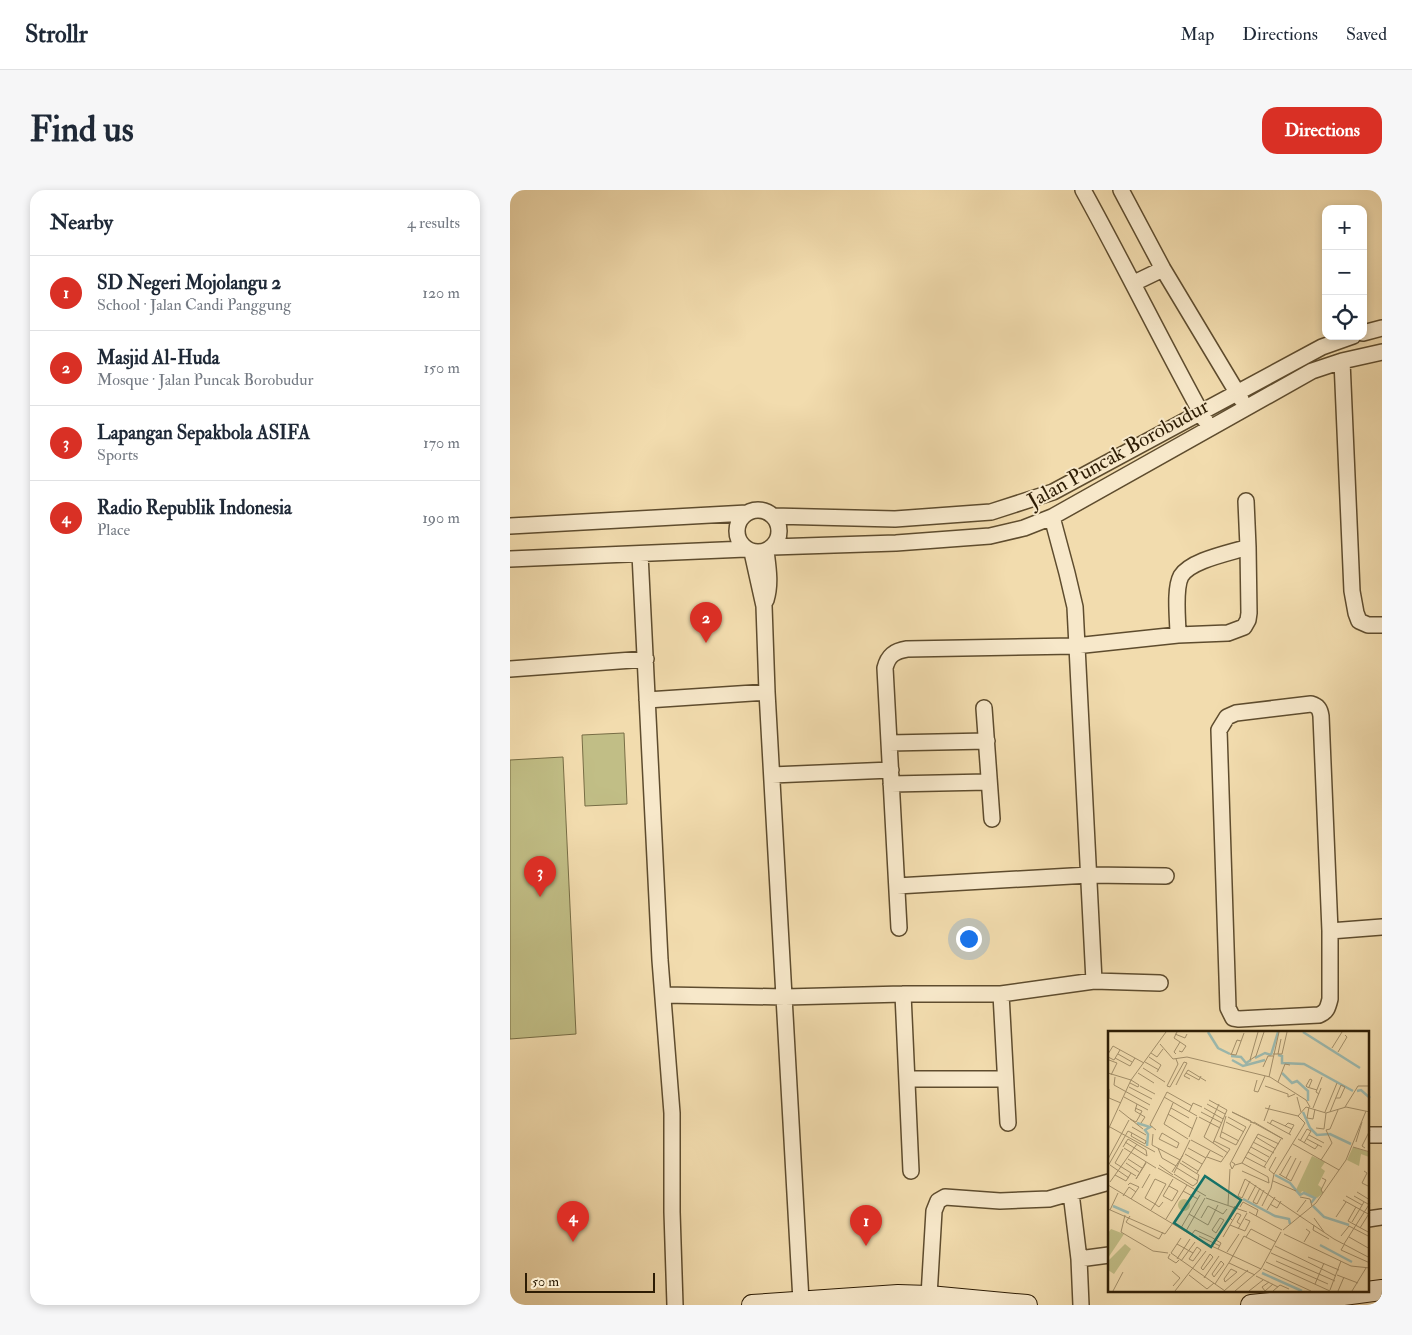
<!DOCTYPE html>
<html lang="en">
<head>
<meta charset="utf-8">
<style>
  :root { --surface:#fff; --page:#f6f6f7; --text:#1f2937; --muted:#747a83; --line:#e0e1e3; --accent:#d93025 }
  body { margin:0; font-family:"IM FELL Double Pica",serif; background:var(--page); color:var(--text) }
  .controls { position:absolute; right:15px; top:15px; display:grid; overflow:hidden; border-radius:10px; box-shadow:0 2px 8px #0003 }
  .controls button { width:45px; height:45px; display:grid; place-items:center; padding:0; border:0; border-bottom:1px solid var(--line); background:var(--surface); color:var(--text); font:25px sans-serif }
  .scale { position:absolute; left:15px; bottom:12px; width:130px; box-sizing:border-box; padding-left:5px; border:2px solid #2d1c04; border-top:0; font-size:14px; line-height:18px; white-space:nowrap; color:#2d1c04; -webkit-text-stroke:4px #f7e8ca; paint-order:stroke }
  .you { position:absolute; left:458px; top:748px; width:18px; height:18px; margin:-12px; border:4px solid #fff; border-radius:50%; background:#1a73e8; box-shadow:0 0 0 8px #1a73e833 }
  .badge { display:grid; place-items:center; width:32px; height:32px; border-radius:50%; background:var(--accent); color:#fff; font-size:16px; font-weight:700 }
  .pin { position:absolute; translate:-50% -41px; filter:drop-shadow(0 1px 2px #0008) }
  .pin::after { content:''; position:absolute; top:26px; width:18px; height:15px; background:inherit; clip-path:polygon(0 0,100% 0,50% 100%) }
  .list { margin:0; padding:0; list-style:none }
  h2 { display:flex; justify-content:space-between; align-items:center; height:65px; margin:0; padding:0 20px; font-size:21px }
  h2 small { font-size:16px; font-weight:400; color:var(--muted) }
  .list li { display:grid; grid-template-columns:32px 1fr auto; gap:15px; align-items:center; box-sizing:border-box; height:75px; padding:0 20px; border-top:1px solid var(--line) }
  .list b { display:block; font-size:19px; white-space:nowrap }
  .list p { margin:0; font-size:16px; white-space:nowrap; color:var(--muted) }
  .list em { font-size:16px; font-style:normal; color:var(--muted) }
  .icon { flex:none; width:28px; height:28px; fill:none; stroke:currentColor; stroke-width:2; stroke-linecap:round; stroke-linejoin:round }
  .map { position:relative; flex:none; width:872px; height:1115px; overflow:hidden; border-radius:15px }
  header { display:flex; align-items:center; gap:30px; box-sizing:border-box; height:70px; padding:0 25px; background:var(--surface); border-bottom:1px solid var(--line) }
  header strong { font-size:24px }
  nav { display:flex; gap:28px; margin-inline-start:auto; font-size:18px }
  .intro { display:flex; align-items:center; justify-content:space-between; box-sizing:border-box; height:120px; padding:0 30px }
  h1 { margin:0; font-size:35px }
  .button { padding:12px 22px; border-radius:15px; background:var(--accent); color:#fff; font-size:18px; font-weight:700 }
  main { display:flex; gap:30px; padding:0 30px }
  aside { flex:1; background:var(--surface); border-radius:15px; box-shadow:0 2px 8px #0003 }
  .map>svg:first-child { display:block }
  .green { fill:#c1be86; stroke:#776d45 }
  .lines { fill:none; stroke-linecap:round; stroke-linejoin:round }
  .street-casing { stroke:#5e4c2e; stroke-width:18 }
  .secondary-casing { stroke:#2d1c04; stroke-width:22 }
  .street { stroke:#f7e8ca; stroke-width:15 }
  .secondary { stroke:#f7e8ca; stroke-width:20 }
  .labels { text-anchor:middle; stroke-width:4; stroke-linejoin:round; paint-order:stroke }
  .street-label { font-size:21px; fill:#2d1c04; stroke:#f7e8ca }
  .inset-river { fill:none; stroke:#9cbab0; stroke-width:2.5 }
  .inset-road { fill:none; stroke:#a38f6a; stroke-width:1 }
  .view { fill:#0f766e; fill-opacity:0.15; stroke:#0f766e; stroke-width:2.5 }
  .inset-edge { fill:none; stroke:#2d1c04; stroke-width:2.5 }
</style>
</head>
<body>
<header>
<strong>Strollr</strong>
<nav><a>Map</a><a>Directions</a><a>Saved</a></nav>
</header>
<div class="intro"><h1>Find us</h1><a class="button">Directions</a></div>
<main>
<aside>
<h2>Nearby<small>4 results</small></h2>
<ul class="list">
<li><span class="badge">1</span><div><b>SD Negeri Mojolangu 2</b><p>School · Jalan Candi Panggung</p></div><em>120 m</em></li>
<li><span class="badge">2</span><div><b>Masjid Al-Huda</b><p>Mosque · Jalan Puncak Borobudur</p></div><em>150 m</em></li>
<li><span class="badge">3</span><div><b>Lapangan Sepakbola ASIFA</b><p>Sports</p></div><em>170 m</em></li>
<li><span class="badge">4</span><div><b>Radio Republik Indonesia</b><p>Place</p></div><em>190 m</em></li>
</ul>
</aside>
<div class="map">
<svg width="872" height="1115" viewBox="0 0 872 1115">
  <rect width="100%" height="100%" fill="#f2dcae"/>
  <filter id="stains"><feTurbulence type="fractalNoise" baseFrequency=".004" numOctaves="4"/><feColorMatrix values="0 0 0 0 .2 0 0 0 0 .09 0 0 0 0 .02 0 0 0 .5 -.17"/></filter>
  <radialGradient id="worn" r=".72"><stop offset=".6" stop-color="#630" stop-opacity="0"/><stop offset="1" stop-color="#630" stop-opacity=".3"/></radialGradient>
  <path class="green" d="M114 543 117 614 75 616 72 545Z
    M53 567 66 844 0 849V570Z"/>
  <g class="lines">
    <g class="street-casing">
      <path id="street" d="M573 0C615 76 653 154 695 230
        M611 0 653 79 731 209
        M624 93 653 79
        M853 143 872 138
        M832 171 842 401 846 423 849 431 858 435H872
        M227 341a21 21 0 1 1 42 0a21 21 0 1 1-42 0Z
        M263 326 385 329 481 322 543 302 812 157 843 146
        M0 336 237 323
        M262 357 386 353 480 346 514 338 542 327 802 181 832 171 872 162
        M256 361C258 377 261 394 256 410
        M242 362 254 416 257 502 291 1111
        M130 364 150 770 162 923V1022L165 1115
        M0 369 236 359
        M668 445C668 430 664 399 671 386 681 370 720 363 738 357
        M0 479 136 469
        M137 510 257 502
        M801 514C808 516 810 519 811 526L820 741V809C818 817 817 822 809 825L729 829 723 828 718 818 709 540 717 527 726 523Z
        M474 518 482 629
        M379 553 477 551
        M262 585 381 580
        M381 594 478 592
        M387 696 579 685 656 686
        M389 738 375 478C378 466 384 461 397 459L565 456 668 445 718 443 734 437 738 430 739 423 738 357 736 311
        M820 741 872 737
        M584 791 650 793
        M393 804 401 981
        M491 804 498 933
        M153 805 275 807 393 804H491L584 791 565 417 557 383 542 327
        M398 889H494
        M858 945H872
        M561 1003 569 1069 571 1115
        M858 1029 872 1027
        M569 1069 599 1065
        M419 1106 424 1021 428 1011 435 1007 490 1011 539 1009 599 992"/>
    </g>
    <g class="secondary-casing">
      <path id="secondary" d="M242 1115 388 1105 419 1106 517 1115
        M741 1115 811 1108 872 1100"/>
    </g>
    <use href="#street" class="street"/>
    <use href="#secondary" class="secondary"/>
  </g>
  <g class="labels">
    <g class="street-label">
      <text transform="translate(608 263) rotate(-29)" y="7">Jalan Puncak Borobudur</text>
    </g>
  </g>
  <g transform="translate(598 841)">
    <rect width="261" height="261" fill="#f2dcae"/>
    <path d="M245 116 261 121V126L253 123 251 135 239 129ZM204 125 217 131 213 137 217 140 210 154 214 157V163L209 167 194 160 192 164 188 159ZM70 174a6 6 0 1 1 12 0a6 6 0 1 1-12 0ZM3 198 16 203 0 227V202ZM17 213 23 218 6 243 0 239V230Z" fill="#c1be86"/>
    <path class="inset-river" d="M100 1 110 17 122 23M195 1 252 37M163 24 170 1M170 24 174 25V32L196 33 245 60M123 25 133 26 138 32 143 29M147 27 157 22 163 24M124 29 135 35 157 29M174 42 184 52 189 50 200 60V70M249 60 253 59 262 67M195 81 202 97 209 104 222 103 243 113M29 92 42 96 37 99 40 103 39 115M167 144 182 152 192 164 196 162 207 167 203 172M135 168 167 185 181 188 182 193M5 175 21 182M205 175 216 186 241 194M212 214 244 231M154 242 194 260"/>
    <path class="inset-road" d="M67 3 77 7 79 3M52 13 65 28 79 26 162 46 198 69 202 76M224 17 234 1M71 20 74 21 78 15 72 11M230 21 239 6 237 4M43 22 49 26 55 18M0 23 5 15 36 32M10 23 24 31M68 23 66 21 72 11 66 7 69 1M122 23 128 24 136 2M165 23H174L179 1M170 23 173 8M123 24 129 9 133 10M0 26 6 29 12 19M41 26 53 34 49 41M7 27 22 35 27 27M1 29 9 32 3 44M142 29 148 25 156 1M142 29 150 1M37 31 51 39M155 36 160 25H165M35 37 57 51M0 42 23 49M30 42 46 52M78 42 91 49 93 45M7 46 6 54 42 74M161 46 171 1M82 48 76 45 80 39 98 50M149 49 146 60 150 61M170 51 177 33 182 34M22 52 30 56 31 54 23 49M68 54 79 32M32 55 47 63M59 55 62 56 76 31 79 32M59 55 70 33 68 28M157 55 180 63V66L187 63M21 56 44 68M201 56 204 49 202 48 198 55 199 56 209 59M1 58V67L13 72M150 61 157 45M211 63 208 61 214 46M16 66 40 79M56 66 89 85M189 66 193 81M101 69 119 79 105 112M65 72 56 93 80 108M29 73 27 80 37 86 33 92M99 73 117 83M111 73 96 106 120 122M201 76 199 87 205 88 207 78M237 76 250 55H262M63 77 81 87M96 77 115 88M205 77 213 57M11 79 35 98M81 81 85 72 94 76M93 81 114 92M217 81 229 52M222 81 233 54 237 56 232 67H228M218 82 238 76 262 81M60 83 85 98M118 85 112 106 128 114 138 96 120 86M190 85 198 76 218 82M91 86 112 97M22 88 28 91 31 86 34 80 27 77M156 90 162 74M118 91 136 101M142 91 146 92 124 81 143 90M159 91 183 104M146 92 175 108 146 91M162 93 164 89 184 98M177 95 180 92 186 94 181 103M2 96 47 121M24 96 38 104M208 97 216 98 218 82M222 98 230 79M0 99 23 49 58 1M48 99 42 94 59 61 84 75M114 101 131 110M24 102 38 110 37 113 23 105ZM54 102 71 112 69 117 51 108ZM45 103 44 114 72 129M201 104 216 112M81 106 89 86M148 106 168 118M190 108 207 118 210 114M199 108 214 116M83 109 115 126M192 110 199 98 203 100 196 112M17 111 39 125M145 111 166 122M248 111 254 91M185 113 231 139M15 116 20 108 38 119 39 125M143 116 161 126M245 116 262 121M16 117 48 137M50 117 54 127 68 135M80 117 98 127M257 117 254 115 262 99M140 121 158 131M77 123 94 133M99 126 113 131 122 118 106 110M137 126 158 137M0 128 21 89M20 128 34 137M213 129 224 112 218 99 222 98M74 130 90 140M38 131 28 148 38 132M124 131 127 133 124 138 122 133 143 93M7 132 28 145M7 132 15 118M18 132 31 141M134 132 160 146 161 152 134 140M2 134 21 147M51 134 65 144M127 134 134 132 150 103 171 113M0 135 20 100 24 102M156 136 173 108M50 137 98 165M69 137 90 150M256 140 259 142 254 152 262 156M64 141 75 124M66 142 82 109M89 142 102 120M66 143 85 155 89 152 91 144 72 132M166 143 161 139 168 126M171 143 183 150 193 130M7 144 18 150 23 142M172 144 183 125M178 147 188 127M214 147 218 149 213 159 215 162M165 150 188 160M2 151 29 113M0 154 95 211 153 238M20 154 22 152 31 156 23 168M61 155 70 160 64 170 55 165 65 148M34 157 42 143M75 160 90 168M249 161 262 169M15 165 21 156 28 161M238 165 254 174M246 165 260 173M192 166 202 168 204 175M98 167 139 181M134 167 130 165 137 148 226 208 262 227M134 167 142 150M140 169 148 154M235 169 262 184M145 171 149 173 156 159M145 171 152 157M162 173 169 177 173 170M120 174 122 138M154 175 163 157 166 143 197 92 190 85 157 77M132 176 135 171 150 179 148 185M248 176 240 190 262 202M0 178 57 203 65 192M2 179 10 162M43 179 47 173 58 153 47 148 37 167 47 173 51 176 55 171M159 179 167 166M141 181 174 199M189 181 198 169M81 183 100 194 110 174M17 184 13 201 45 220 60 222M22 185 18 191 21 193 51 208 55 201M228 186 238 171M93 187 100 175 115 183 119 178M112 187 116 189 108 202 104 199ZM206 187 216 201M58 188 79 154M124 189 121 186 127 175M244 191 256 171M122 194 137 200 142 190 137 188M206 194 205 199 221 208M73 197 92 164M252 197 262 181M130 198 139 182M175 199 208 172 238 129 258 80M78 200 97 167M84 203 87 199 103 206 113 212 110 218M176 203 243 235 262 237M91 205 112 215M233 205 241 195 262 206M115 206 129 182 133 184 129 191 133 194M138 206 143 198 168 211M241 206 262 218M196 211 202 201 198 198M69 213 85 222M236 213 262 172M236 214 233 219 262 232M167 215 228 245M89 216 93 219 85 230 81 228ZM119 221 131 203M63 222 117 260M63 222 73 207M163 222 227 250M62 223 60 227 68 232 71 229M102 223 105 226 95 239 93 237ZM200 226 231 239M69 228 82 208M73 230 87 211M113 230 116 233 106 246 104 243ZM122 230 136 205 163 219M168 230 220 253M158 231 222 260M121 232 147 244M123 238 129 241 117 251 116 248ZM155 238 203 260M64 240 72 247 65 255M81 244 99 258 106 252M229 244 250 252M148 245 170 256M96 247 111 225M161 251 154 256 157 260 165 253M107 253 122 230M207 253 216 232M222 259 233 230M5 260 15 241M67 260 98 220M116 260 140 239M127 260 153 238 173 201M141 260 155 249M165 260 172 254 181 258M230 260 236 246M244 260 258 237"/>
    <path class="view" d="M97 145 133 169 103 216 66 192Z"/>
    <rect width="261" height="261" class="inset-edge"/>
  </g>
  <rect width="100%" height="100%" filter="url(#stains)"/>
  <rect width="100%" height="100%" fill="url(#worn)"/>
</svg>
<div class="controls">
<button>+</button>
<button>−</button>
<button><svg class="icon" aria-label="locate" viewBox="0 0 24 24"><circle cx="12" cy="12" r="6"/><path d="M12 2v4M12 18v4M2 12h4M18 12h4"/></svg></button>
</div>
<div class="scale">50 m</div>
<div class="you"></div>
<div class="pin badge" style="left:356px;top:1056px">1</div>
<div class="pin badge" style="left:196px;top:453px">2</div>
<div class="pin badge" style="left:30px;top:707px">3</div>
<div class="pin badge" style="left:63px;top:1052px">4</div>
</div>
</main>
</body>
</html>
